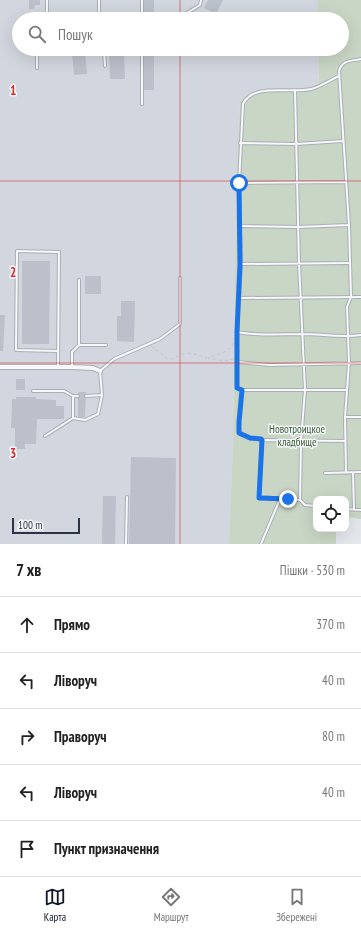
<!DOCTYPE html>
<html lang="uk">
<head>
<meta charset="utf-8">
<style>
  :root { --surface:#fff; --page:#f2f2f2; --text:#222; --muted:#767676; --line:#e0e0e0; --accent:#111827 }
  body { margin:0; font-family:"PT Sans Narrow",sans-serif; background:var(--page); color:var(--text) }
  .controls { position:absolute; right:12px; bottom:12px; display:grid; overflow:hidden; border-radius:8px; box-shadow:0 4px 16px #0002 }
  .controls button { width:36px; height:36px; display:grid; place-items:center; padding:0; border:0; border-bottom:1px solid var(--line); background:var(--surface); color:var(--text); font:20px sans-serif }
  .scale { position:absolute; left:12px; bottom:10px; width:68px; box-sizing:border-box; padding-left:4px; border:2px solid #2b3445; border-top:0; font-size:11px; line-height:14px; white-space:nowrap; color:#2b3445; -webkit-text-stroke:3px #f4f6f9; paint-order:stroke }
  .stop { position:absolute; width:12px; height:12px; margin:-9px; border:3px solid #1a73e8; border-radius:50%; background:#fff }
  .stop.end { background:#1a73e8; border-color:#fff; box-shadow:0 1px 4px #0008 }
  .list { margin:0; padding:0; list-style:none }
  h2 { display:flex; justify-content:space-between; align-items:center; height:52px; margin:0; padding:0 16px; font-size:17px }
  h2 small { font-size:13px; font-weight:400; color:var(--muted) }
  .list li { display:grid; grid-template-columns:26px 1fr auto; gap:12px; align-items:center; box-sizing:border-box; height:56px; padding:0 16px; border-top:1px solid var(--line) }
  .list b { display:block; font-size:15px; white-space:nowrap }
  .list em { font-size:13px; font-style:normal; color:var(--muted) }
  .icon { flex:none; width:22px; height:22px; fill:none; stroke:currentColor; stroke-width:2; stroke-linecap:round; stroke-linejoin:round }
  .map { position:relative; flex:none; width:361px; height:544px; overflow:hidden }
  .search { position:absolute; background:var(--surface); box-shadow:0 4px 16px #0002; left:12px; right:12px; top:12px; height:44px; display:flex; align-items:center; gap:10px; box-sizing:border-box; padding:0 14px; border-radius:22px; color:var(--muted); font-size:15px }
  .sheet { height:332px; background:var(--surface) }
  nav { display:flex; justify-content:space-around; align-items:center; box-sizing:border-box; height:56px; border-top:1px solid var(--line); background:var(--surface); font-size:11px; color:var(--muted) }
  nav a { display:grid; justify-items:center; gap:2px }
  nav .on { color:var(--accent) }
  .map>svg:first-child { display:block }
  .built { fill:#d2d6de }
  .green { fill:#c9d6c5 }
  .building { fill:#bbc0ca }
  .lines { fill:none; stroke-linecap:round; stroke-linejoin:round }
  .service-casing { stroke:#a9aeb7; stroke-width:4 }
  .minor-casing { stroke:#a9aeb7; stroke-width:6 }
  .path { stroke:#c2c5cb; stroke-width:1; stroke-dasharray:3 3; stroke-linecap:butt }
  .service { stroke:#f7f8fa; stroke-width:2 }
  .minor { stroke:#f7f8fa; stroke-width:4 }
  .route { stroke:#1a73e8; stroke-width:5 }
  .grid { fill:none; stroke:#d62828; stroke-width:1; stroke-opacity:0.55 }
  .labels { text-anchor:middle; stroke-width:3; stroke-linejoin:round; paint-order:stroke }
  .park-label { font-size:11px; fill:#3f6138; stroke:#f4f6f9 }
  .grid-label { font-size:13px; text-anchor:middle; font-weight:bold; fill:#d62828; stroke:#f4f6f9; stroke-width:3; stroke-linejoin:round; paint-order:stroke }
</style>
</head>
<body>
<div class="map">
<svg width="361" height="544" viewBox="0 0 361 544">
  <rect width="100%" height="100%" fill="#e4e7ec"/>
  <path class="built" d="M0 0H317L318 19H19V49H318L319 87 314 90 296 91H263L240 101 236 186 233 442 229 544H0Z"/>
  <path class="green" d="M317 0H361V519L346 517V499H316V529H336V544H229L233 442 236 186 240 101C248 98 256 93 264 91 282 88 302 95 319 87L318 49H342V19H318Z"/>
  <path class="building" d="M29 0H40V5H35L34 9H29Z
    M144 0H154V16H144Z
    M208 0H223L216 14 204 8Z
    M109 49H124L125 79H110Z
    M144 49H154V90H144Z
    M85 51 87 74 74 75 72 53Z
    M22 261H50L49 344H22Z
    M85 276H101V294H85Z
    M121 301H135L134 342 117 341V316H121Z
    M0 315H5L3 351H0Z
    M16 379H25V390H16Z
    M78 392H86L85 417H78Z
    M16 397H36V399L56 400V406H64V419H37L36 444H25V449H15V428H11L12 399H16Z
    M131 457 176 458 175 544H129Z
    M103 496H116L115 544H102Z"/>
  <g class="lines">
    <g class="service-casing">
      <path id="service" d="M99 0V19
        M142 0V19
        M182 16 200 5 201 0
        M44 19 47 11V0
        M104 49 105 66
        M142 49V104
        M37 68V49
        M339 76C330 80 320 87 311 89 291 94 254 82 243 104L239 183 241 264 237 332V388L241 390H347
        M295 90 299 263 305 390 301 441 300 500
        M240 143 296 144 343 141
        M239 183 346 182
        M239 226 298 227 349 225
        M241 264 349 263
        M239 298 361 297
        M237 332C259 336 280 334 302 334 322 334 341 338 361 335
        M79 345V280
        M238 362 270 365 361 363
        M72 366V352L79 345H106
        M58 367 59 252 17 251 16 350 58 351
        M33 391H64L73 396H78
        M102 395 100 371 114 359 160 339 180 324V278
        M345 417H361
        M73 418V396
        M45 436 73 418 85 420 98 414 102 395 86 396
        M325 473 361 472
        M346 473 345 417 349 363 347 307 351 297 349 225 339 71C342 60 351 61 361 59
        M353 473 354 509
        M316 506 305 505 300 500 259 497 262 440 345 441
        M346 509 361 510
        M126 544 127 497
        M261 544 280 499"/>
    </g>
    <g class="minor-casing">
      <path id="minor" d="M0 367H72L93 368 100 371"/>
    </g>
    <path class="path" d="M234 343 227 351 208 358 225 361 234 359
      M151 346 168 359C174 359 176 357 181 355 190 351 198 355 207 358
      M242 392 239 422V433L250 438 260 439"/>
    <use href="#service" class="service"/>
    <use href="#minor" class="minor"/>
  </g>
  <g class="lines">
    <path class="route" d="M239 183 240 264 237 332V388L242 390 239 422V433L250 438 261 439 262 440 259 498 288 499"/>
  </g>
  <path class="grid" d="M180 0V19M180 49V544M0 181H361M0 363H361"/>
  <g class="labels">
    <g class="park-label">
      <text x="297" y="433">Новотроицкое<tspan x="297" dy="13">кладбище</tspan></text>
    </g>
  </g>
  <g class="grid-label">
    <text x="13" y="95">1</text>
    <text x="13" y="277">2</text>
    <text x="13" y="458">3</text>
  </g>
</svg>
<div class="controls">
<button><svg class="icon" aria-label="locate" viewBox="0 0 24 24"><circle cx="12" cy="12" r="6"/><path d="M12 2v4M12 18v4M2 12h4M18 12h4"/></svg></button>
</div>
<div class="scale">100 m</div>
<div class="stop" style="left:239px;top:183px"></div>
<div class="stop end" style="left:288px;top:499px"></div>
<div class="search"><svg class="icon" aria-label="search" viewBox="0 0 24 24"><circle cx="10" cy="10" r="6"/><path d="M15 15l6 6"/></svg>Пошук</div>
</div>
<section class="sheet">
<h2>7 хв<small>Пішки · 530 m</small></h2>
<ul class="list">
<li><svg class="icon" aria-label="ahead" viewBox="0 0 24 24"><path d="M12 20V5M6 11l6-6 6 6"/></svg><div><b>Прямо</b></div><em>370 m</em></li>
<li><svg class="icon" aria-label="left" viewBox="0 0 24 24"><path d="M17 20v-9H6M10 6l-5 5 5 5"/></svg><div><b>Ліворуч</b></div><em>40 m</em></li>
<li><svg class="icon" aria-label="right" viewBox="0 0 24 24"><path d="M7 20v-9h11M14 6l5 5-5 5"/></svg><div><b>Праворуч</b></div><em>80 m</em></li>
<li><svg class="icon" aria-label="left" viewBox="0 0 24 24"><path d="M17 20v-9H6M10 6l-5 5 5 5"/></svg><div><b>Ліворуч</b></div><em>40 m</em></li>
<li><svg class="icon" aria-label="arrive" viewBox="0 0 24 24"><path d="M6 21V4h12l-3 4 3 4H6"/></svg><div><b>Пункт призначення</b></div></li>
</ul>
</section>
<nav>
<a class="on"><svg class="icon" aria-label="map" viewBox="0 0 24 24"><path d="M3 6l6-2 6 2 6-2v14l-6 2-6-2-6 2zM9 4v14M15 6v14"/></svg>Карта</a>
<a><svg class="icon" aria-label="directions" viewBox="0 0 24 24"><path d="M12 3l9 9-9 9-9-9zM9 14v-3h6M13 9l2 2-2 2"/></svg>Маршрут</a>
<a><svg class="icon" aria-label="saved" viewBox="0 0 24 24"><path d="M7 4h10v16l-5-4-5 4z"/></svg>Збережені</a>
</nav>
</body>
</html>
